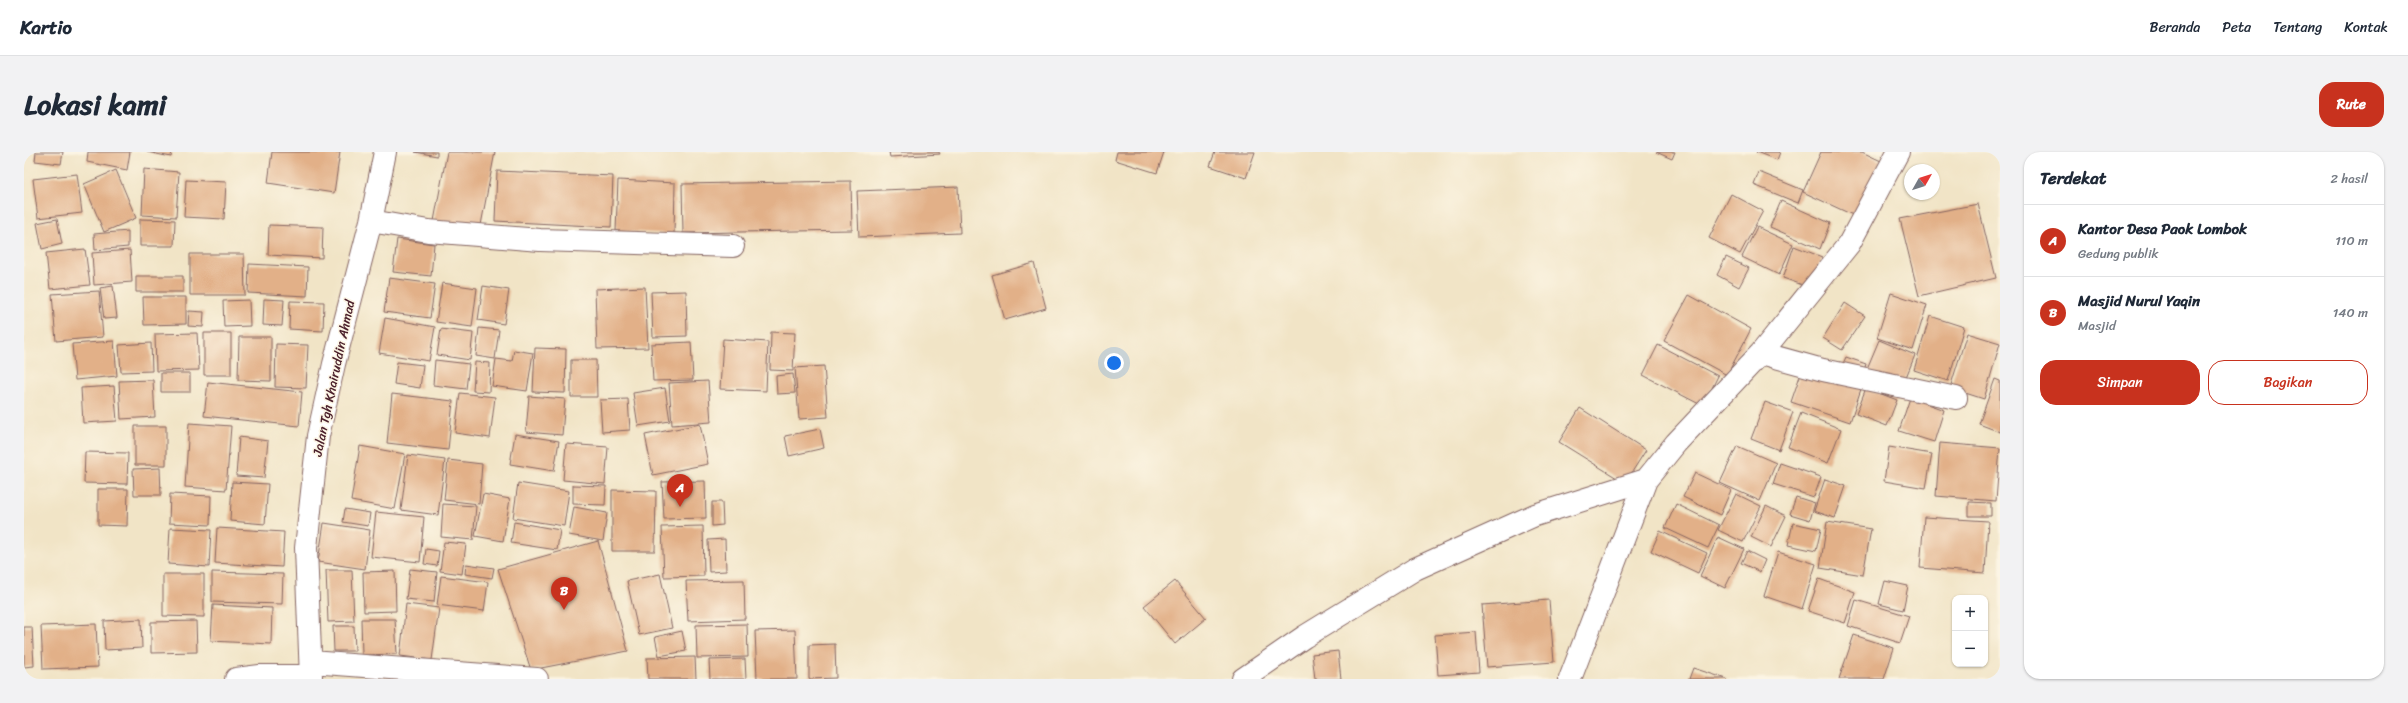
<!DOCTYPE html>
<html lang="id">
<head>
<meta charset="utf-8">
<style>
  :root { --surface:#fff; --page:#f2f2f3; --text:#1f2937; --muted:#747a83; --line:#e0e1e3; --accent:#c8321e }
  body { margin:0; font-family:Sriracha,sans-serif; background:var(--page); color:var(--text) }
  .controls { position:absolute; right:12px; bottom:12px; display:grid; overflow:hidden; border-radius:8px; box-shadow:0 1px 3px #0004 }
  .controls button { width:36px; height:36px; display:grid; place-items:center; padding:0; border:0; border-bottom:1px solid var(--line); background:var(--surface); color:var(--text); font:20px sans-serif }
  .compass { position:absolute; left:1880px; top:12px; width:36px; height:36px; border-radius:50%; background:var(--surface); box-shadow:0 1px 3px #0004; rotate:51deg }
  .you { position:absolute; left:1090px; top:211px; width:14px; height:14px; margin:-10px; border:3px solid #fff; border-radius:50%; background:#1a73e8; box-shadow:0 0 0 6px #1a73e833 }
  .badge { display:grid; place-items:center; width:26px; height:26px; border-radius:50%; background:var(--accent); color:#fff; font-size:13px; font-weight:700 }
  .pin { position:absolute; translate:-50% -33px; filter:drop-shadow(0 1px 2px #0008) }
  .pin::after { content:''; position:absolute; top:21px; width:14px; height:12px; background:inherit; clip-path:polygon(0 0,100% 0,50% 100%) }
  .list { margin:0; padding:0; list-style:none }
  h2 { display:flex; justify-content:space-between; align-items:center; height:52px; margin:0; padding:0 16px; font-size:17px }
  h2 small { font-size:13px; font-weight:400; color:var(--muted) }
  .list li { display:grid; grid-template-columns:26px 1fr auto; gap:12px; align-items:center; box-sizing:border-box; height:72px; padding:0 16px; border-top:1px solid var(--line) }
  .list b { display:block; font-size:15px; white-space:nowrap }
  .list p { margin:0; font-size:13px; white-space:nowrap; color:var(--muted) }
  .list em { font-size:13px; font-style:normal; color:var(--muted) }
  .actions { display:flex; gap:8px; padding:12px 16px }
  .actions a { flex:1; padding:9px 0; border:1px solid var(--accent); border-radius:16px; text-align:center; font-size:14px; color:var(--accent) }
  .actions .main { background:var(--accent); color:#fff }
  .map { position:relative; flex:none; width:1976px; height:527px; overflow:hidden; border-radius:16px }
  header { display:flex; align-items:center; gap:24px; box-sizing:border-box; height:56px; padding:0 20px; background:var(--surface); border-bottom:1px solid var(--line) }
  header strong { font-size:19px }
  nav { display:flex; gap:22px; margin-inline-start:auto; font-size:14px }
  .intro { display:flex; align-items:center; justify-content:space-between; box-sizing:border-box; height:96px; padding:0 24px }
  h1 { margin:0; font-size:28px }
  .button { padding:10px 18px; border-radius:16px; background:var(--accent); color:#fff; font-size:14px; font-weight:700 }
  main { display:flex; gap:24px; padding:0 24px }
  aside { flex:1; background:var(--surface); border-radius:16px; box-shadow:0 1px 3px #0004 }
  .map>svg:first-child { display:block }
  .building { fill:#e2b088 }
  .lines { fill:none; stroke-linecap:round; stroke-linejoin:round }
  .minor-casing { stroke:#846461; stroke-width:24 }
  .minor { stroke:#fff; stroke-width:22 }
  .labels { text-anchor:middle; stroke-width:3; stroke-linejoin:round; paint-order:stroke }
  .street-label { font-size:13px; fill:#4a1f2b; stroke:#fcf5e5 }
</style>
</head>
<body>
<header>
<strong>Kartio</strong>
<nav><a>Beranda</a><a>Peta</a><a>Tentang</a><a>Kontak</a></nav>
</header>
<div class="intro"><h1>Lokasi kami</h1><a class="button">Rute</a></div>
<main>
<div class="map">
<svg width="1976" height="527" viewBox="0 0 1976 527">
  <rect width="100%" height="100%" fill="#fcf5e5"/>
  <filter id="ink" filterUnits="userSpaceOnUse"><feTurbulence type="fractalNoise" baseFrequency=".025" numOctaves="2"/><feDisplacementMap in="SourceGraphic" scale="8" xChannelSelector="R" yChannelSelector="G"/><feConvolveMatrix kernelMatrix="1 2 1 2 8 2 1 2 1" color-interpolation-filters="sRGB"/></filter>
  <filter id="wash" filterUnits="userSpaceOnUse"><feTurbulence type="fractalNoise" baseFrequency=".012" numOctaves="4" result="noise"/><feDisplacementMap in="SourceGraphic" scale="16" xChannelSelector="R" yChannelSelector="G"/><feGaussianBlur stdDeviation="0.9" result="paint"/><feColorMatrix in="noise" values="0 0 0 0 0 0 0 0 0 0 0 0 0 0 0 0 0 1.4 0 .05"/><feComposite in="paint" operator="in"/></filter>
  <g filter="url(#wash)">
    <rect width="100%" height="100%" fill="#f1e4c6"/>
    <g id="blocks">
      <path class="building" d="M12 0H39L37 12 11 9Z
        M64 0H106L103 18 63 10Z
        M123 0H148L147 5Z
        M248 0H316L310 41 244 31Z
        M391 0H413V4Z
        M423 0H471L456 78 410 69Z
        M865 0H915L916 2 866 5Z
        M1093 0H1140L1133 21 1091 8Z
        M1191 0H1231L1222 26 1186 14Z
        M1632 0H1651L1648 7Z
        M1732 0H1756L1753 8Z
        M1797 0H1838L1857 9 1831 64 1779 40Z
        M120 17 155 20 152 65 118 63Z
        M92 18 112 66 80 80 60 32Z
        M473 19 589 24 587 75 471 69Z
        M1735 20 1779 38 1774 51 1730 33Z
        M53 22 58 61 14 66 9 27Z
        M162 28 202 30 200 67 160 65Z
        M594 28 651 31 650 82 592 79Z
        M827 29 828 78 659 81 658 32Z
        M934 35 936 81 835 85 833 39Z
        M1707 42 1739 59 1716 102 1685 86Z
        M1757 49 1806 71 1796 97 1746 75Z
        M1954 52 1972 126 1895 144 1876 67Z
        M33 67 38 92 18 97 13 71Z
        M116 67 151 68 150 94H116Z
        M245 73 299 75 298 106 244 103Z
        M1733 75 1769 92 1755 123 1718 105Z
        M104 79V95L71 98 70 82Z
        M373 87 410 92 407 124 369 120Z
        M1770 94 1798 105 1787 136 1759 126Z
        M61 97 66 133 26 137 22 101Z
        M106 98 108 130 70 133 68 101Z
        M166 102H220L221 143H166Z
        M1702 105 1725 116 1715 135 1693 123Z
        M1010 111 1022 156 981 168 968 123Z
        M225 112 284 115 283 144 224 141Z
        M112 124H159V140H112Z
        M365 126 411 132 406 166 360 160Z
        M418 131 453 136 448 175 412 170Z
        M89 134 93 166 80 167 76 136Z
        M459 134 485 138 480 172 454 168Z
        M621 135 624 196 573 197 571 137Z
        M75 139 79 185 32 189 28 142Z
        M662 139 663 184 629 185 627 140Z
        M1867 141 1903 153 1889 198 1853 186Z
        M1665 143 1727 177 1703 223 1640 189Z
        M119 145H162V172L120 173Z
        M240 147 260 148 258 174 239 173Z
        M225 148 226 174 200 175 199 149Z
        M266 149 300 150 299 179 265 177Z
        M1821 151 1841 164 1818 198 1799 186Z
        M165 159 180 160 179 175 164 174Z
        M1906 164 1940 175 1924 229 1890 218Z
        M361 166 411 175 405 209 355 201Z
        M455 176 475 178 471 207 452 204Z
        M417 177 449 181 446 208 413 203Z
        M747 180 771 181 769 219 746 218Z
        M173 181 175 218 132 219 131 182Z
        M180 181H207V223H180Z
        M1943 181 1976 191 1960 247 1926 236Z
        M215 185H247V229L214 228Z
        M699 187 744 190 742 239 696 237Z
        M1855 188 1891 203 1878 235 1842 219Z
        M90 189 93 224 51 228 48 192Z
        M667 190 669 228 629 229 627 192Z
        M127 191 128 219 97 220 95 193Z
        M252 192 284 193 282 236 251 235Z
        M1634 193 1694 224 1679 254 1619 223Z
        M511 196 542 197 541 241 509 240Z
        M490 198 509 201 503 239 468 234 472 207 488 209Z
        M1822 205 1842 212 1838 224 1817 216Z
        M411 208 445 212 442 237 409 233Z
        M547 208H572L573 245H547Z
        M373 210 399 213 396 236 370 232Z
        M451 210 466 211 465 240 449 239Z
        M800 214 804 265 775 267 771 216Z
        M1779 215 1838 234 1826 270 1767 250Z
        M137 221H166V240H137Z
        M769 222 771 241 753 242 752 224Z
        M1971 227 1976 229V280L1955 272Z
        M129 228 131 265 97 267 95 229Z
        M684 229 687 270 648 273 645 231Z
        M184 230 278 240 275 274 180 264Z
        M90 234 93 269 59 271 57 236Z
        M641 236 646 269 614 274 609 241Z
        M1842 236 1873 248 1863 274 1832 262Z
        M436 241 471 245 466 286 431 281Z
        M368 242 429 249 424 298 363 291Z
        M505 244 541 247 538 283 502 280Z
        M1886 246 1920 258 1910 290 1875 279Z
        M604 247 606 278 578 280 576 248Z
        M1741 250 1769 260 1755 298 1727 287Z
        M1556 256 1622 298 1601 331 1535 290Z
        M1777 261 1817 277 1804 311 1764 295Z
        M165 271 207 274 202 338 161 335Z
        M676 272 684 312 629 323 621 283Z
        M111 274H142V313H111Z
        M796 277 800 296 765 304 761 284Z
        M491 282 535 289 530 319 486 312Z
        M215 285 244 289 240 326 212 324Z
        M1916 291 1976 296 1972 349 1912 344Z
        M542 292 584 295 581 332 539 328Z
        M336 294 381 302 371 357 327 349Z
        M1713 294 1752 311 1736 349 1696 331Z
        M1865 295 1908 302 1902 336 1860 329Z
        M61 300 104 301 103 332 60 331Z
        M384 303 421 308 414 363 377 358Z
        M424 308 458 312 455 352 420 348Z
        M1756 311 1797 325 1790 345 1749 332Z
        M136 316 137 343H110L109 317Z
        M1671 321 1707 338 1696 363 1659 345Z
        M1801 327 1822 334 1811 366 1790 359Z
        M681 329 682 366 640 367 638 330Z
        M208 330 244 332 241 372 206 369Z
        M494 331 545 339 540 374 489 366Z
        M549 333 582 334 581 353 549 352Z
        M74 337H104L103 374 74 373Z
        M588 338 632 339 631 399H588Z
        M146 342 187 344 186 373 145 371Z
        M459 342 486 347 479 389 451 384Z
        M1712 342 1737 354 1719 390 1694 378Z
        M1772 345 1791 351 1786 368 1766 362Z
        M688 350H698L699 373 688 374Z
        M1945 350 1967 351V364H1945Z
        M419 352 452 354 449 388 417 385Z
        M1652 352 1695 373 1684 396 1641 376Z
        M1742 354 1762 364 1747 395 1727 385Z
        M550 355 583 361 579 389 545 383Z
        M321 357 346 361 344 374 319 370Z
        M352 360 400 365 396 410 347 405Z
        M1900 365 1964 369 1961 421 1896 416Z
        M490 370 536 378 533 398 487 391Z
        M1803 370 1847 377 1839 423 1796 416Z
        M300 371 346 378 341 417 294 410Z
        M1769 371 1797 377 1792 399 1764 393Z
        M679 374 680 424 640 425 638 375Z
        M146 376 187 378 185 415 144 412Z
        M193 376 260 380 258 415 191 411Z
        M1636 379 1683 401 1674 421 1627 399Z
        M1694 385 1720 397 1701 436 1676 424Z
        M701 387 702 419 685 420 684 388Z
        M574 389 604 499 507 518 474 417Z
        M420 390 442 392 438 422 416 419Z
        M402 397 415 399 413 414 400 412Z
        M1723 399 1741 408 1736 420 1717 411Z
        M1754 400 1792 412 1778 457 1740 444Z
        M442 412 470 416 468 426 441 422Z
        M386 417 413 420 410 450 382 447Z
        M302 418H328L330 469 304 470Z
        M371 419 372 459 340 460 339 420Z
        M188 420 259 422 258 452 188 450Z
        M139 422H180V465L139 464Z
        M636 422 648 476 615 483 603 429Z
        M417 424 464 430 460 459 413 453Z
        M1795 427 1831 440 1821 471 1784 459Z
        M720 428 721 467 664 469 662 429Z
        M1151 429 1182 466 1151 492 1120 454Z
        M1861 429 1884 434 1879 458 1855 452Z
        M1525 448 1530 510 1463 515 1458 453Z
        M1832 448 1885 464 1876 491 1824 474Z
        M382 452 415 456 408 508 376 504Z
        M189 453 248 456 247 492 187 489Z
        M117 467 118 496 81 498 80 469Z
        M337 467H371L373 502 338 503Z
        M172 469 173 500 127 501V470Z
        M72 472 74 515 19 517 17 474Z
        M723 472 724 505 673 506 672 473Z
        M309 474H330L331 499H310Z
        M0 475H8L10 514 0 515Z
        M771 478 773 527H733L731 479Z
        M658 479 662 499 635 504 631 485Z
        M1452 480 1455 520 1414 523 1411 483Z
        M1830 483 1870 496 1860 527H1815Z
        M811 492 812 526 785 527V493Z
        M1314 499 1317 527H1291L1288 502Z
        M671 505 672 527H624L623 506Z
        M721 507 722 527H686L685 508Z
        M1669 516 1703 527H1665Z"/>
    </g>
  </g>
  <g filter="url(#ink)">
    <use href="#blocks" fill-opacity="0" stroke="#846461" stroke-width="1"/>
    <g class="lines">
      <g class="minor-casing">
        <path id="minor" d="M347 69 404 79 516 88 709 94
          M1737 201 1799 218 1932 246
          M287 510 513 527
          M212 527 236 524H287
          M287 527 282 396 294 284 310 212 347 69 361 0
          M1219 527 1280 485 1391 417 1511 363 1622 328
          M1546 527 1622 328 1652 291 1737 201 1825 92 1874 0"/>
      </g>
      <use href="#minor" class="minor"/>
    </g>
  </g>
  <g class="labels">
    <g class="street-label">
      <text transform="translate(309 226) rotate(-78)" y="5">Jalan Tgh Khairuddin Ahmad</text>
    </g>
  </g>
</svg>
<div class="controls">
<button>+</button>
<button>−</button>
</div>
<svg class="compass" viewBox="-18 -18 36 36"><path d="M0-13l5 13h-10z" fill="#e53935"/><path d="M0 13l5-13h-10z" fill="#747a83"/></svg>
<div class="you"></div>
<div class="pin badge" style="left:656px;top:355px">A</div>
<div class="pin badge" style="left:540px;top:458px">B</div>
</div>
<aside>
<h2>Terdekat<small>2 hasil</small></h2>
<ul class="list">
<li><span class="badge">A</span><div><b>Kantor Desa Paok Lombok</b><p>Gedung publik</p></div><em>110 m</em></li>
<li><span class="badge">B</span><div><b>Masjid Nurul Yaqin</b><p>Masjid</p></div><em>140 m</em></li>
</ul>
<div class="actions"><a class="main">Simpan</a><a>Bagikan</a></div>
</aside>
</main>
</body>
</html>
